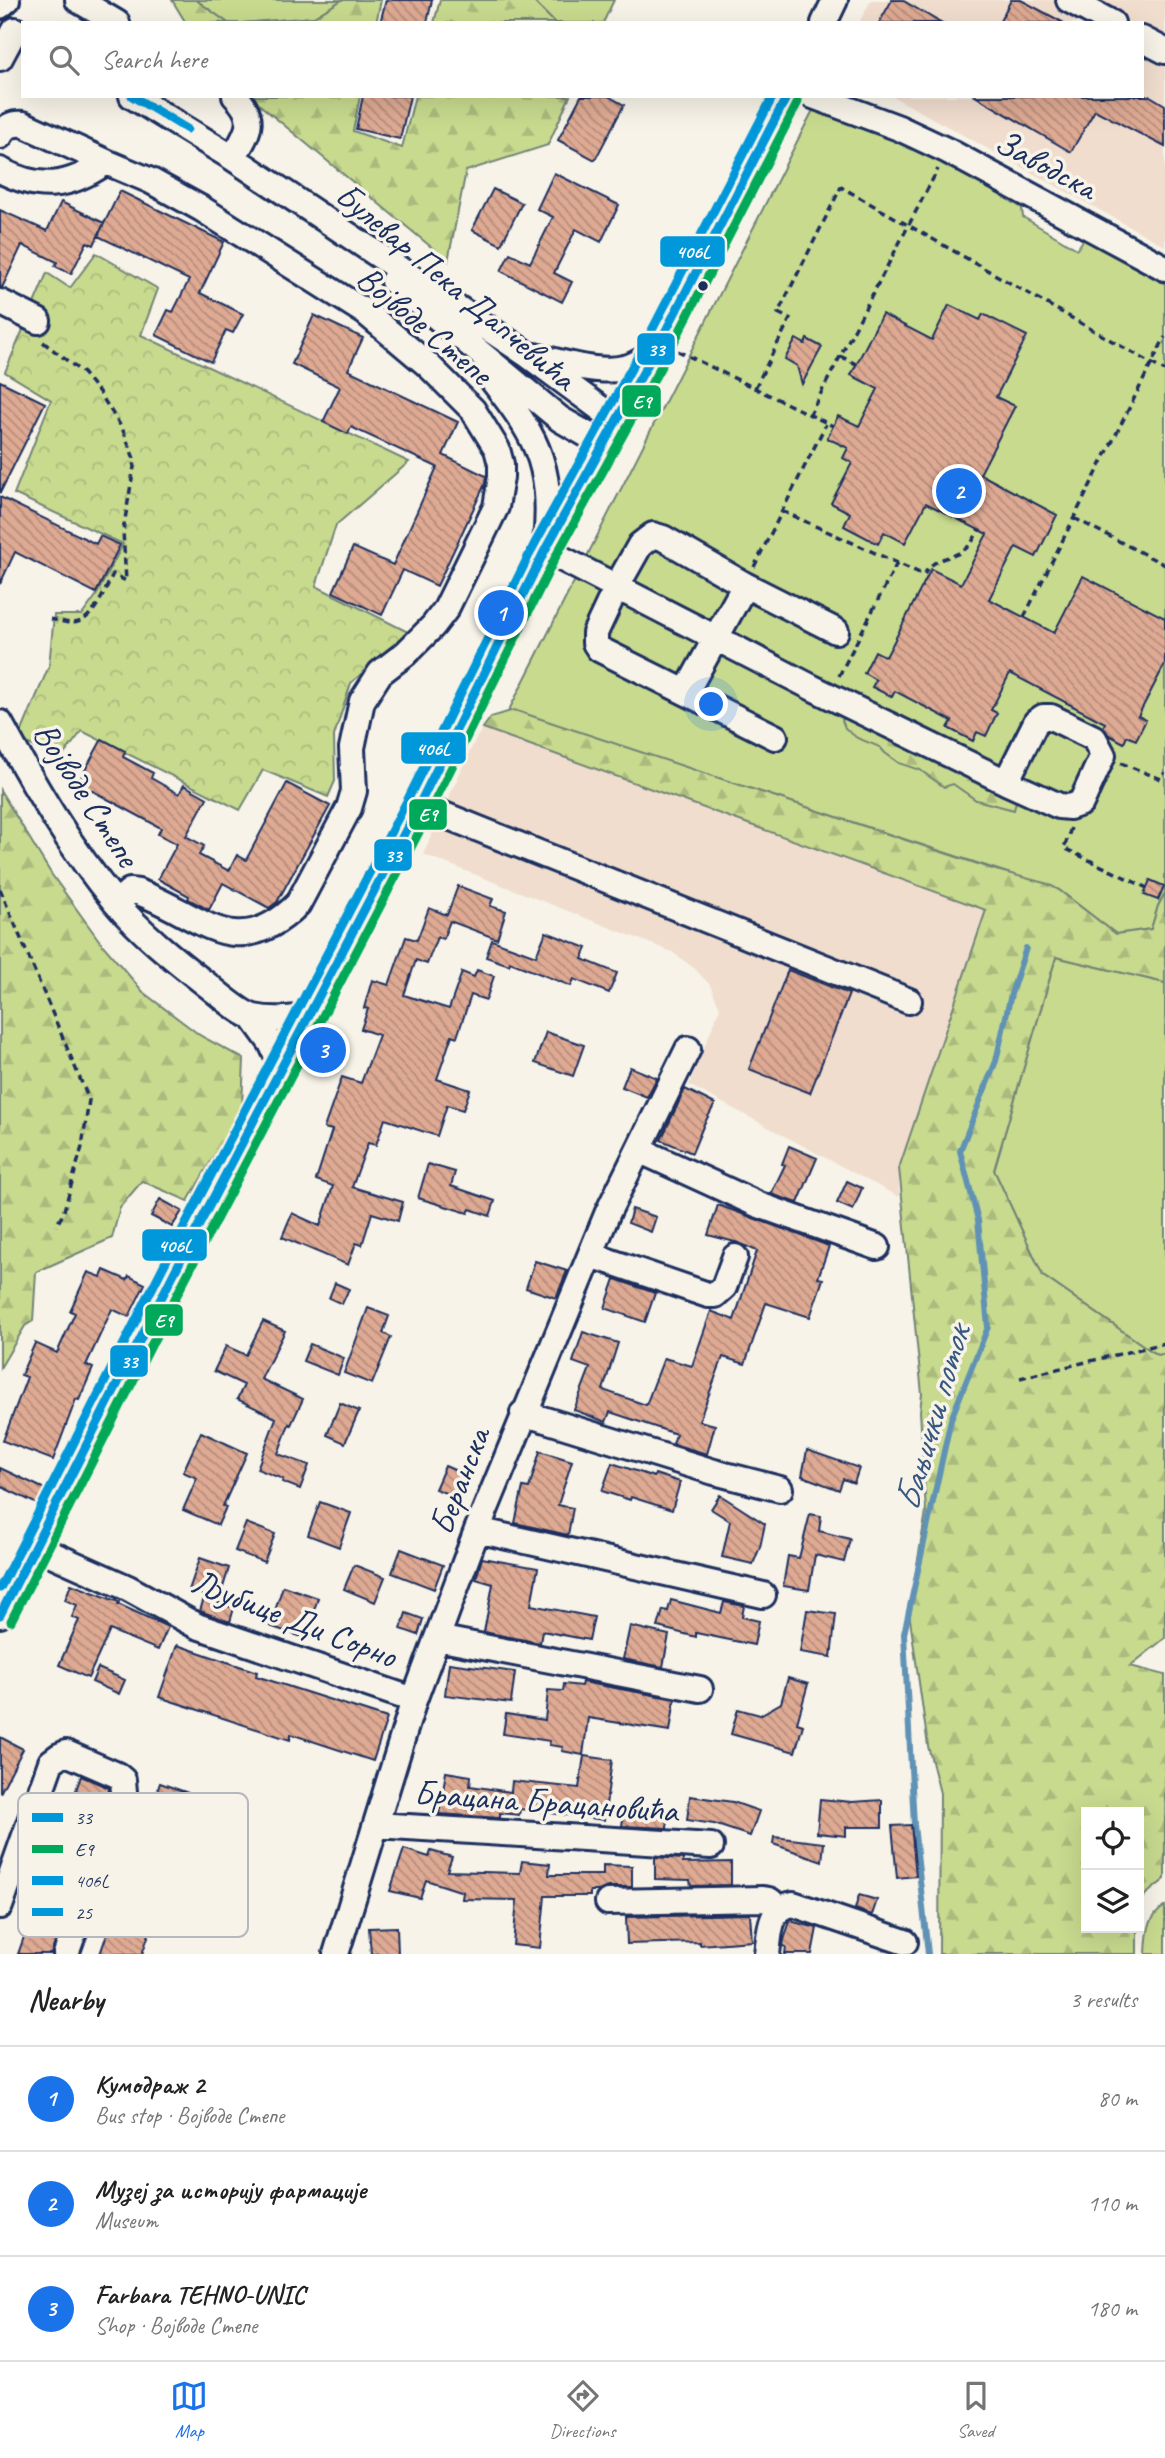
<!DOCTYPE html>
<html lang="en">
<head>
<meta charset="utf-8">
<style>
  :root { --surface:#fff; --page:#f6f6f6; --text:#222; --muted:#767676; --line:#e0e0e0; --accent:#1a73e8 }
  body { margin:0; font-family:Caveat,sans-serif; background:var(--page); color:var(--text) }
  .controls { position:absolute; right:21px; bottom:21px; display:grid; overflow:hidden; border-radius:0px; box-shadow:0 7px 28px #0002 }
  .controls button { width:63px; height:63px; display:grid; place-items:center; padding:0; border:0; border-bottom:2px solid var(--line); background:var(--surface); color:var(--text); font:35px sans-serif }
  .you { position:absolute; left:712px; top:705px; width:24px; height:24px; margin:-18px; border:5px solid #fff; border-radius:50%; background:#1a73e8; box-shadow:0 0 0 10px #1a73e833 }
  .badge { display:grid; place-items:center; width:46px; height:46px; border-radius:50%; background:var(--accent); color:#fff; font-size:23px; font-weight:700 }
  .pin { position:absolute; translate:-50% -50%; border:4px solid #fff; box-shadow:0 2px 7px #0006 }
  .list { margin:0; padding:0; list-style:none }
  h2 { display:flex; justify-content:space-between; align-items:center; height:91px; margin:0; padding:0 28px; font-size:30px }
  h2 small { font-size:23px; font-weight:400; color:var(--muted) }
  .list li { display:grid; grid-template-columns:46px 1fr auto; gap:21px; align-items:center; box-sizing:border-box; height:105px; padding:0 28px; border-top:2px solid var(--line) }
  .list b { display:block; font-size:26px; white-space:nowrap }
  .list p { margin:0; font-size:23px; white-space:nowrap; color:var(--muted) }
  .list em { font-size:23px; font-style:normal; color:var(--muted) }
  .icon { flex:none; width:38px; height:38px; fill:none; stroke:currentColor; stroke-width:2; stroke-linecap:round; stroke-linejoin:round }
  .map { position:relative; flex:none; width:1165px; height:1954px; overflow:hidden }
  .search { position:absolute; background:var(--surface); box-shadow:0 7px 28px #0002; left:21px; right:21px; top:21px; height:77px; display:flex; align-items:center; gap:18px; box-sizing:border-box; padding:0 24px; border-radius:0px; color:var(--muted); font-size:26px }
  .sheet { height:406px; background:var(--surface) }
  nav { display:flex; justify-content:space-around; align-items:center; box-sizing:border-box; height:98px; border-top:2px solid var(--line); background:var(--surface); font-size:19px; color:var(--muted) }
  nav a { display:grid; justify-items:center; gap:4px }
  nav .on { color:var(--accent) }
  .map>svg:first-child { display:block }
  .built { fill:#f0ddce }
  .grass { fill:#c8da8e; stroke:#728476; stroke-width:2 }
  .forest { fill:url(#forest-firs); stroke:#728476; stroke-width:2 }
  .park { fill:url(#park-crowns); stroke:#728476; stroke-width:2 }
  .lines { fill:none; stroke-linecap:round; stroke-linejoin:round }
  .stream { stroke:#6092b5; stroke-width:6 }
  .building { fill:url(#building-back-hatch); stroke:#1b2f5e; stroke-width:2 }
  .minor-casing { stroke:#1b2f5e; stroke-width:30 }
  .path { stroke:#1b2f5e; stroke-width:3.5; stroke-dasharray:7 5; stroke-linecap:butt }
  .minor { stroke:#f7f3e8; stroke-width:24 }
  .bus-1-casing { stroke:#f7f3e8; stroke-width:14 }
  .bus-2-casing { stroke:#f7f3e8; stroke-width:14 }
  .bus-3-casing { stroke:#f7f3e8; stroke-width:14 }
  .bus-4-casing { stroke:#f7f3e8; stroke-width:14 }
  .bus-1 { stroke:#0098da; stroke-width:9 }
  .bus-2 { stroke:#00a859; stroke-width:9 }
  .bus-3 { stroke:#0098da; stroke-width:9 }
  .bus-4 { stroke:#0098da; stroke-width:9 }
  .bus-dot { fill:#1b2f5e; stroke:#f7f3e8; stroke-width:2.5 }
  .labels { text-anchor:middle; stroke-width:7; stroke-linejoin:round; paint-order:stroke }
  .street-label { font-size:35px; fill:#1b2f5e; stroke:#f7f3e8 }
  .water-label { font-size:37px; font-style:italic; fill:#385882; stroke:#f7f3e8 }
  .key { fill:#f7f3e8; stroke:#b5b8bf; stroke-width:2 }
  .key-label { font-size:19px; fill:#1b2f5e }
  .line-badge { stroke:#f7f3e8; stroke-width:2.5 }
  .badge-label { font-size:19px; text-anchor:middle; font-weight:bold; fill:#fff }
</style>
</head>
<body>
<div class="map">
<svg width="1165" height="1954" viewBox="0 0 1165 1954">
  <defs>
    <pattern id="forest-firs" width="22" height="20" patternUnits="userSpaceOnUse" patternTransform="scale(1.75)"><rect width="22" height="20" fill="#c8da8e"/><path d="M5 1l3.5 6h-7zM16 11l3.5 6h-7z" fill="#abbb7d"/></pattern>
    <pattern id="park-crowns" width="20" height="18" patternUnits="userSpaceOnUse" patternTransform="scale(1.75)"><rect width="20" height="18" fill="#c8da8e"/><path d="M2 6a3 3 0 1 1 6 0M12 15a3 3 0 1 1 6 0" fill="none" stroke="#abbb7d"/></pattern>
    <pattern id="building-back-hatch" width="6" height="6" patternUnits="userSpaceOnUse" patternTransform="scale(1.75)"><rect width="6" height="6" fill="#dfaa93"/><path d="M-1 5l2 2M0 0l6 6M5-1l2 2" fill="none" stroke="#b48b7b"/></pattern>
  </defs>
  <rect width="100%" height="100%" fill="#f7f3e8"/>
  <filter id="ink" filterUnits="userSpaceOnUse"><feTurbulence type="fractalNoise" baseFrequency=".0143" numOctaves="2"/><feDisplacementMap in="SourceGraphic" scale="14" xChannelSelector="R" yChannelSelector="G"/><feConvolveMatrix kernelMatrix="1 2 1 2 8 2 1 2 1" color-interpolation-filters="sRGB"/></filter>
  <g filter="url(#ink)">
    <path class="built" d="M871 0H1165V246L892 96H1142V23H859Z
      M483 728 987 909 899 1168V1197L689 1085 720 1008 710 985 694 968 672 952 423 854 475 740Z"/>
    <path class="grass" d="M196 0H342L314 17 242 23H228Z
      M532 0H614L603 23H555Z
      M813 110 917 145 1022 208 1023 217 1077 249 1084 239 1165 284V893L1158 906 1151 929 1116 934 1059 890 514 711 503 722Z
      M1056 957 1165 983V1354L1157 1355 1043 1276 994 1170Z
      M1165 1906V1954H1146C1147 1933 1147 1918 1165 1906Z"/>
    <path class="forest" d="M172 0H196L228 23H186Z
      M342 0H381L376 23H242L314 17Z
      M440 0H532L555 23H434Z
      M249 96H360L353 131 402 148 415 96H570L548 145 466 171 448 261Z
      M514 710 996 870 1048 884 1059 890 1116 934 1151 929 1158 906 1165 893V983L1056 957 994 1170 1043 1276 1157 1355 1165 1354V1638L1130 1666 1165 1675V1879L1145 1895 1139 1910V1812H1086V1928H1137V1954H939L940 1793 928 1746 909 1612 926 1512 920 1411 922 1394 899 1168 986 910 483 728 491 717Z
      M852 713 1018 793 1014 810 976 800 953 784 944 787 920 770 899 763 885 753 880 747 857 738 845 728 842 720Z
      M0 790 52 875 101 943 144 993 201 1036 244 1059 242 1107 188 1201 142 1181 120 1207 112 1238 36 1272 33 1321 25 1326 0 1368Z"/>
    <path class="park" d="M96 253 158 289 141 335 409 462 336 525 316 586 408 632 351 683 334 736 335 781 328 797 263 770 240 810 82 731 59 761 19 738 49 666 54 615H82L96 596 123 544 14 494 51 400 5 372 47 273 70 288Z"/>
    <g class="lines">
      <path class="stream" d="M928 1954 914 1825 904 1634 951 1419 988 1327 978 1220 960 1151 996 1061 1011 994 1026 948"/>
    </g>
    <path class="building" d="M386 0H432L427 23H380Z
      M892 0H902L941 23H879Z
      M1011 0H1021L1064 23H999Z
      M363 96H410L400 139 356 129Z
      M581 96H608L624 105 595 160 558 140Z
      M975 96H1150L1165 105V147L1095 110 1071 152Z
      M554 173 619 205 601 242 576 229 554 273 572 282 562 302 501 271 510 253 530 263 553 217 537 209Z
      M493 189 522 203 501 245 472 230Z
      M120 191 224 242 200 293 243 314 233 333 226 330 211 362 156 335 168 310 173 312 189 280 98 236Z
      M61 202 104 223 94 245 87 242 71 274 55 266 57 262 22 245 2 288 0 287V210L47 231Z
      M949 305 980 320 983 314 1027 336 996 397 1015 406 980 474 1057 515 1036 557 1016 547 989 599 1054 633 1083 576 1165 618V664L1138 716 1146 720 1136 740 1127 736 1124 743 1109 735 1103 727 1105 723 1010 673 991 710 997 713 986 736 977 732 973 741 948 728 952 721 895 691 892 697 872 687 876 680 864 673 875 651 886 657 931 569 961 584 987 534 926 503 905 543 884 532 878 544 844 526 850 513 831 503 852 463 843 458 848 448 827 438 838 416 859 426 878 389 851 375 882 314 932 340Z
      M314 315 363 338 348 370 458 422 443 455 486 476 485 484 437 586 403 570 382 615 333 592 353 547 393 565 437 467 351 427 348 434 323 422 340 387 292 364Z
      M796 339 805 344 807 339 822 347 802 384 797 366 785 359Z
      M0 381 45 403 0 493Z
      M0 497 96 544 100 536 120 545 96 593 15 552 0 584Z
      M102 739 125 751 123 757 153 773 151 778 179 794 184 785 207 798 186 836 204 846 199 855 229 871 237 855 246 860 287 783 330 806 277 902 269 908 223 883 209 910 188 899 189 896 158 879 177 844 158 834 161 828 78 783Z
      M1150 880 1164 886 1158 900 1144 895Z
      M458 886 493 899 490 906 506 911 497 939 450 921 443 939 437 937 427 964 416 960 404 995 449 1009 462 972 474 977 477 970 494 976 486 1000 471 995 457 1037 452 1035 437 1079 470 1090 463 1110 447 1105 437 1136 385 1119 376 1145 368 1143 352 1187 403 1202 398 1221 372 1213 362 1245 356 1243 348 1265 282 1237 292 1213 320 1226 333 1186 316 1180 332 1130 324 1128 342 1077 361 1083 379 1035 361 1029 368 1009 364 1008 372 980 389 985 406 937 417 940 429 908 447 915Z
      M546 932 587 948 582 959 617 973 609 993 574 979 571 986 510 962 509 965 486 957 492 940 536 956Z
      M788 970 849 994 810 1093 749 1069Z
      M317 1032 341 1040 328 1072 303 1060Z
      M546 1032 584 1045 573 1076 535 1063Z
      M630 1067 657 1078 647 1097 622 1087Z
      M685 1089 715 1104 704 1124 692 1153 661 1140Z
      M789 1146 817 1158 798 1203 771 1194 785 1165 782 1164Z
      M428 1164 455 1172 451 1186 495 1201 490 1216 470 1209 468 1213 418 1198Z
      M847 1181 862 1188 853 1210 837 1203Z
      M160 1199 182 1211 172 1227 151 1216Z
      M718 1205 829 1246 818 1278 823 1279 810 1317 766 1303 745 1364 723 1357 699 1421 715 1425 707 1454 673 1444 676 1434 610 1412 606 1422 574 1410 590 1368 573 1362 583 1332 618 1343 603 1390 646 1405 664 1358 692 1366 711 1311 734 1320 757 1251 739 1243 708 1235Z
      M632 1209 656 1217 651 1232 628 1223Z
      M535 1261 567 1271 556 1298 526 1288Z
      M104 1270 127 1280 129 1276 145 1284 129 1317 112 1309 86 1365 93 1368 79 1400 76 1399 53 1460 3 1441 27 1377 21 1375 35 1343 57 1353 75 1313 70 1311 88 1272 101 1277Z
      M615 1279 655 1293 645 1322 605 1308Z
      M335 1283 349 1289 342 1304 329 1298Z
      M368 1308 389 1316 383 1333 391 1337 372 1384 344 1373Z
      M263 1321 285 1331 261 1379 303 1399 291 1425 289 1424 278 1454 309 1465 300 1489 282 1482 283 1479 257 1469 276 1418 237 1399 244 1385 214 1371 226 1346 246 1355Z
      M310 1344 344 1358 338 1375 303 1361Z
      M340 1403 359 1411 345 1443 327 1435Z
      M201 1432 247 1453 223 1506 226 1507 218 1525 183 1510 197 1478 183 1472Z
      M807 1450 859 1468 854 1483 843 1479 839 1490 802 1476Z
      M540 1451 572 1461 558 1505 573 1508 568 1535 515 1523 523 1487 529 1488Z
      M612 1463 654 1477 655 1474 680 1482 672 1510 631 1497 630 1500 602 1491Z
      M445 1466 466 1475 456 1497 435 1489Z
      M0 1468 47 1490 39 1505 0 1486Z
      M720 1495 765 1524 760 1547 753 1564 722 1557 730 1521 711 1509Z
      M320 1502 351 1513 339 1547 308 1535Z
      M810 1514 821 1516 819 1531 850 1539 844 1562 815 1555 809 1590 783 1586 788 1556 799 1558Z
      M246 1523 275 1534 264 1562 235 1551Z
      M401 1549 443 1565 434 1589 392 1573Z
      M200 1558 229 1568 219 1600 189 1590Z
      M482 1558 538 1568 531 1605 594 1617 589 1640 542 1631 540 1643 484 1632 493 1584 476 1579Z
      M354 1565 385 1577 375 1602 344 1589Z
      M71 1584 119 1602 118 1604 168 1627 158 1650 110 1630 88 1678 59 1665 79 1620 72 1617 77 1605 65 1600Z
      M283 1586 318 1598 305 1638 270 1626Z
      M204 1598 234 1608 230 1622 200 1611Z
      M671 1600 721 1613 724 1602 744 1606 742 1617 759 1621 754 1645 696 1633V1637L658 1627 663 1610 668 1611Z
      M807 1610 836 1614 831 1657 800 1652Z
      M406 1613 423 1619 418 1635 401 1629Z
      M630 1626 669 1635 663 1667 623 1659Z
      M177 1645 257 1672 256 1676 387 1718 373 1761 291 1734 290 1740 159 1697Z
      M449 1663 515 1672 511 1703 445 1695Z
      M98 1668 125 1680 119 1694 92 1682Z
      M788 1678 808 1684 797 1723 803 1725 795 1752 731 1734 738 1709 760 1715 781 1703Z
      M582 1682 675 1699 670 1731 588 1718 583 1755 562 1751 563 1747 549 1745 550 1741 503 1734 506 1714 545 1720 548 1690 563 1691 564 1684 581 1686Z
      M0 1737 23 1749 0 1793Z
      M584 1756 612 1760 604 1820 520 1809 519 1815 500 1813V1818L439 1814 446 1772 471 1776 470 1786 511 1792 512 1781 579 1788Z
      M81 1776 109 1788V1790L51 1954H18Z
      M160 1783 197 1796 190 1816 142 1954H100Z
      M690 1796 733 1802 759 1811 750 1836 714 1824 687 1820Z
      M820 1799 852 1802 882 1800V1827H846V1836L817 1833Z
      M643 1808 669 1813 667 1828 622 1826 624 1811 642 1813Z
      M911 1825 916 1876 897 1878 892 1826Z
      M774 1837 824 1843 822 1861 773 1844Z
      M404 1849 429 1857 431 1851 452 1857 447 1871 520 1873 522 1861 550 1864 549 1875H603V1865L632 1866V1887H608L599 1891H590V1896H545L540 1948 513 1945 517 1900 462 1899 463 1892 426 1880 420 1898 390 1891Z
      M655 1857 683 1859V1863L731 1862V1885L691 1886 690 1880 655 1879Z
      M859 1895 877 1900 872 1915 855 1909Z
      M750 1914 752 1941 700 1945V1942L627 1944 626 1917Z
      M790 1921 817 1928 812 1954H785L786 1947 783 1946 784 1940Z
      M397 1927 398 1954H371L369 1928Z"/>
    <g class="lines">
      <g class="minor-casing">
        <path id="minor" d="M78 0 117 23
          M1069 0 1112 23
          M0 6 7 0
          M824 23 835 0
          M1142 39 1165 51
          M0 58 15 30
          M132 96 233 158 528 355 601 409 614 424
          M813 96 899 128 948 151 1165 268
          M0 136C6 126 12 123 23 124L106 162
          M233 158C247 133 259 120 235 96
          M0 170C40 191 68 188 106 162L151 181 202 209 365 312 428 365 473 410 497 449 501 464V477L496 507 446 609 433 626 406 653 380 673 362 701 352 748 354 791 349 808 298 904C235 966 200 914 138 892L130 891 116 903
          M393 281 560 419 586 434 605 439
          M0 302 38 321
          M535 356C559 362 599 374 624 368 635 366 644 359 654 353
          M486 372C534 433 554 461 546 542
          M545 550 813 688 1006 782 1059 806 1070 807 1081 803 1103 755 1094 738 1051 717H1043L1036 722 1006 782
          M686 692 745 585
          M0 723C33 784 70 848 115 902 141 933 174 959 206 984 218 993 241 1014 254 1017 272 1021 290 1019 307 1017
          M775 737 599 649 595 643V633L617 586 640 545 653 535 663 538 745 585 836 631
          M419 805 909 1001
          M252 1017 271 1043 282 1067
          M639 1150 759 1205 877 1247
          M591 1255 708 1295H715L724 1287 735 1257
          M523 1413 714 1472 780 1489
          M477 1530 763 1595
          M36 1547 128 1588 197 1626 414 1700
          M0 1615 175 1271 419 805 545 550 660 342 787 96
          M437 1638 700 1689
          M376 1825 711 1846
          M608 1902 763 1899 769 1900 780 1908
          M0 1906 51 1762 59 1756 66 1753 117 1775 123 1780 124 1792 66 1954
          M336 1954 414 1700 477 1530 608 1212 688 1049
          M767 1954C770 1934 768 1908 793 1904L905 1942"/>
      </g>
      <path class="path" d="M43 342 83 373 99 392 122 428 135 461 123 531 126 581 113 574C105 589 94 623 72 623 65 623 57 620 49 619
        M678 351 833 426
        M840 356 856 364
        M755 388 790 319 778 313 841 187 1165 371
        M809 416 938 169
        M782 511 924 575C933 557 947 560 961 552 970 547 974 539 979 530
        M1074 518 1165 565
        M754 567 826 424
        M1024 617 1165 337
        M839 676 897 563
        M1121 763 1161 779 1165 772
        M1071 828 1064 848 1147 888
        M0 889 89 1100 82 1147 63 1214 56 1226
        M1020 1378 1165 1343"/>
      <use href="#minor" class="minor"/>
      <g class="bus-1-casing">
        <path id="bus-1" d="M0 1615 175 1271 419 805 545 550 660 342 787 96"/>
      </g>
      <g class="bus-2-casing">
        <path id="bus-2" d="M11 1621 186 1277 430 811 556 556 671 348 798 102"/>
      </g>
      <g class="bus-3-casing">
        <path id="bus-3" d="M0 1588 164 1265 408 799 534 545 649 336 773 96"/>
      </g>
      <g class="bus-4-casing">
        <path id="bus-4" d="M132 96 187 129"/>
      </g>
      <use href="#bus-1" class="bus-1"/>
      <use href="#bus-2" class="bus-2"/>
      <use href="#bus-3" class="bus-3"/>
      <use href="#bus-4" class="bus-4"/>
    </g>
  </g>
  <circle class="bus-dot" cx="703" cy="286" r="6"/>
  <g class="labels">
    <g class="street-label">
      <text transform="translate(1046 164) rotate(28)" y="12">Заводска</text>
      <text transform="translate(456 286) rotate(40)" y="12">Булевар Пека Дапчевића</text>
      <text transform="translate(425 325) rotate(40)" y="12">Војводе Степе</text>
      <text transform="translate(87 794) rotate(57)" y="12">Војводе Степе</text>
      <text transform="translate(459 1481) rotate(-69)" y="12">Беранска</text>
      <text transform="translate(294 1618) rotate(21)" y="12">Љубице Ди Сорно</text>
      <text transform="translate(546 1801) rotate(4)" y="12">Брацана Брацановића</text>
    </g>
    <g class="water-label">
      <text transform="translate(931 1418) rotate(-74)" y="13">Бањички поток</text>
    </g>
  </g>
  <rect x="18" y="1793" width="230" height="144" rx="10" class="key"/>
  <rect x="32" y="1813" width="31" height="9" fill="#0098da"/>
  <rect x="32" y="1845" width="31" height="8" fill="#00a859"/>
  <rect x="32" y="1876" width="31" height="9" fill="#0098da"/>
  <rect x="32" y="1908" width="31" height="8" fill="#0098da"/>
  <g class="key-label">
    <text x="75" y="1824">33</text>
    <text x="75" y="1856">E9</text>
    <text x="75" y="1887">406L</text>
    <text x="75" y="1919">25</text>
  </g>
  <g class="line-badge">
    <rect x="659" y="235" width="67" height="33" rx="7" fill="#0098da"/>
    <rect x="636" y="332" width="40" height="34" rx="7" fill="#0098da"/>
    <rect x="621" y="384" width="41" height="34" rx="7" fill="#00a859"/>
    <rect x="400" y="731" width="67" height="34" rx="7" fill="#0098da"/>
    <rect x="408" y="798" width="40" height="33" rx="7" fill="#00a859"/>
    <rect x="373" y="838" width="40" height="34" rx="7" fill="#0098da"/>
    <rect x="141" y="1228" width="67" height="34" rx="7" fill="#0098da"/>
    <rect x="144" y="1303" width="40" height="34" rx="7" fill="#00a859"/>
    <rect x="109" y="1344" width="40" height="34" rx="7" fill="#0098da"/>
  </g>
  <g class="badge-label">
    <text x="693" y="258">406L</text>
    <text x="656" y="356">33</text>
    <text x="642" y="408">E9</text>
    <text x="433" y="755">406L</text>
    <text x="428" y="821">E9</text>
    <text x="393" y="862">33</text>
    <text x="175" y="1252">406L</text>
    <text x="164" y="1327">E9</text>
    <text x="129" y="1368">33</text>
  </g>
</svg>
<div class="controls">
<button><svg class="icon" aria-label="locate" viewBox="0 0 24 24"><circle cx="12" cy="12" r="6"/><path d="M12 2v4M12 18v4M2 12h4M18 12h4"/></svg></button>
<button><svg class="icon" aria-label="layers" viewBox="0 0 24 24"><path d="M12 4l9 5-9 5-9-5zM3 14l9 5 9-5"/></svg></button>
</div>
<div class="you"></div>
<div class="pin badge" style="left:501px;top:613px">1</div>
<div class="pin badge" style="left:959px;top:491px">2</div>
<div class="pin badge" style="left:323px;top:1050px">3</div>
<div class="search"><svg class="icon" aria-label="search" viewBox="0 0 24 24"><circle cx="10" cy="10" r="6"/><path d="M15 15l6 6"/></svg>Search here</div>
</div>
<section class="sheet">
<h2>Nearby<small>3 results</small></h2>
<ul class="list">
<li><span class="badge">1</span><div><b>Кумодраж 2</b><p>Bus stop · Војводе Степе</p></div><em>80 m</em></li>
<li><span class="badge">2</span><div><b>Музеј за историју фармације</b><p>Museum</p></div><em>110 m</em></li>
<li><span class="badge">3</span><div><b>Farbara TEHNO-UNIC</b><p>Shop · Војводе Степе</p></div><em>180 m</em></li>
</ul>
</section>
<nav>
<a class="on"><svg class="icon" aria-label="map" viewBox="0 0 24 24"><path d="M3 6l6-2 6 2 6-2v14l-6 2-6-2-6 2zM9 4v14M15 6v14"/></svg>Map</a>
<a><svg class="icon" aria-label="directions" viewBox="0 0 24 24"><path d="M12 3l9 9-9 9-9-9zM9 14v-3h6M13 9l2 2-2 2"/></svg>Directions</a>
<a><svg class="icon" aria-label="saved" viewBox="0 0 24 24"><path d="M7 4h10v16l-5-4-5 4z"/></svg>Saved</a>
</nav>
</body>
</html>
